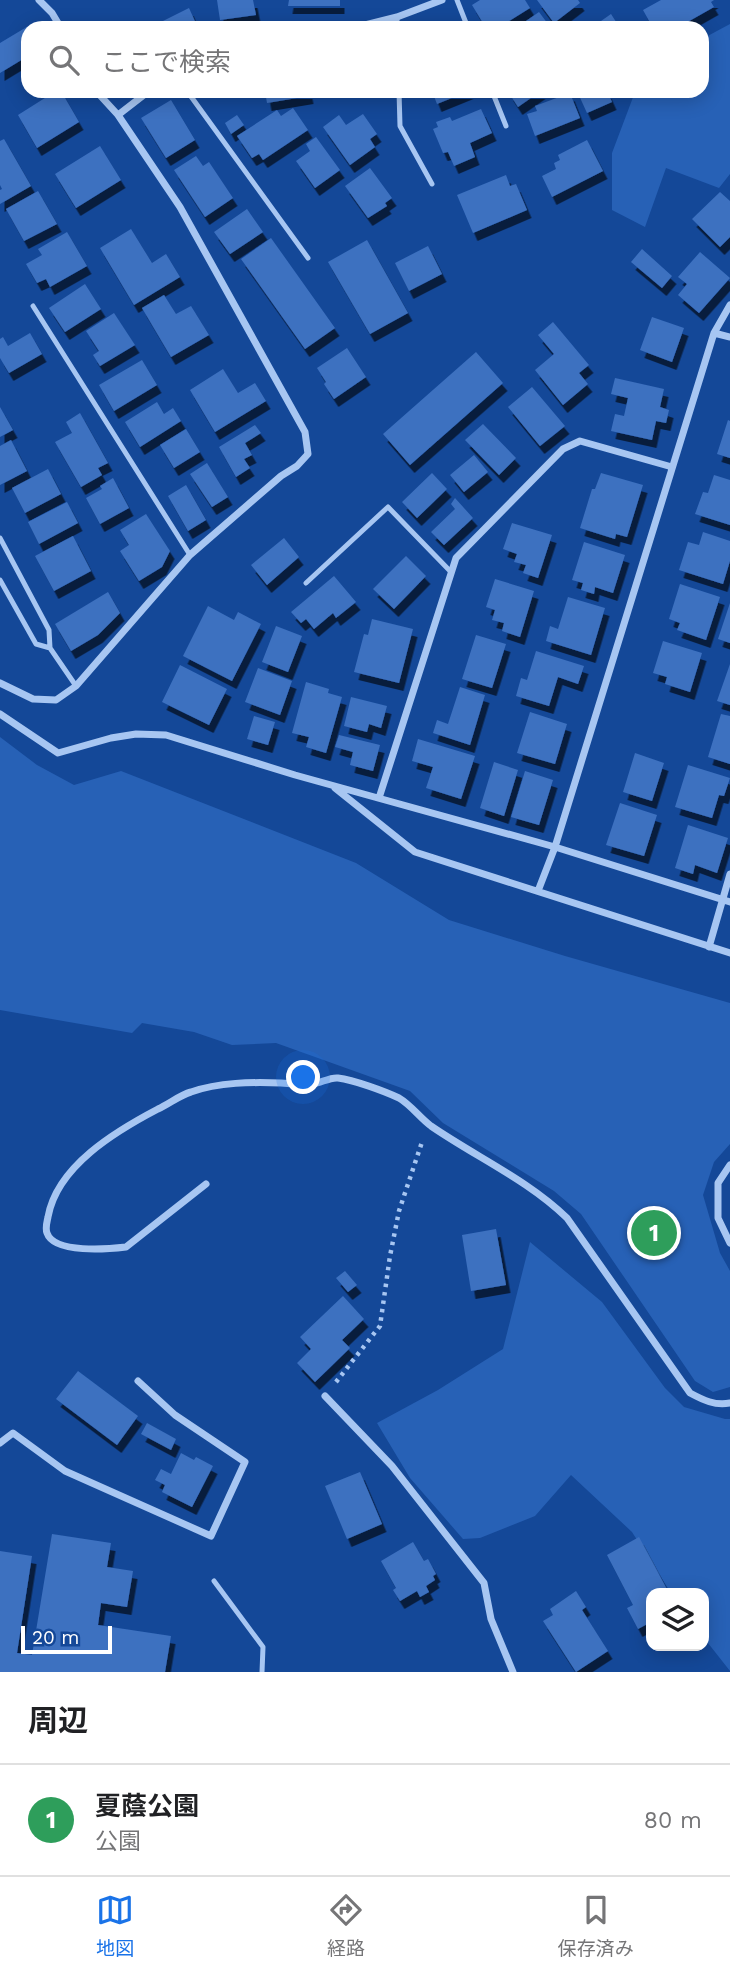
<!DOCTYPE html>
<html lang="ja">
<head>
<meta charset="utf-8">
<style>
  :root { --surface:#fff; --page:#f6f6f6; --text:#202124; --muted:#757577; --line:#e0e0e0; --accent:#1a73e8 }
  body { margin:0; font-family:"Work Sans","Noto Sans JP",sans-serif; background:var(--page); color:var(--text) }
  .controls { position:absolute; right:21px; bottom:21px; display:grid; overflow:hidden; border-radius:14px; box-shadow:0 4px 18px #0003 }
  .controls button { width:63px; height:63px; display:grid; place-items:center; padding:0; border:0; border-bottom:2px solid var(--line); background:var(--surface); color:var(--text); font:35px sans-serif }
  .scale { position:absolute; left:21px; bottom:18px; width:91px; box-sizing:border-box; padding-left:7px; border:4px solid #fff; border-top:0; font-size:19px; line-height:24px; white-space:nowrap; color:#fff; -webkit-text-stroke:5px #144898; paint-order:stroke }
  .you { position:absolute; left:304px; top:1078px; width:24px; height:24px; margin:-18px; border:5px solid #fff; border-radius:50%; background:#1a73e8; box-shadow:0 0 0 10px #1a73e833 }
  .badge { display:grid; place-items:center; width:46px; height:46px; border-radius:50%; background:var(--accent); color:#fff; font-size:23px; font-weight:700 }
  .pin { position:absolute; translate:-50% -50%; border:4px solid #fff; box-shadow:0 2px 7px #0006 }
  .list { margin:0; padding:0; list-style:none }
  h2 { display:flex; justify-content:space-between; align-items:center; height:91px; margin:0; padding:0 28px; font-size:30px }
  h2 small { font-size:23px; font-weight:400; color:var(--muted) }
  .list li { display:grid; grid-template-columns:46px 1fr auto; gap:21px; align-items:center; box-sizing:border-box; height:112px; padding:0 28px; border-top:2px solid var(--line) }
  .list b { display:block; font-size:26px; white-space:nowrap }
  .list p { margin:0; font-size:23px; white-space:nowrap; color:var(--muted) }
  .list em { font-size:23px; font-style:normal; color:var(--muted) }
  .icon { flex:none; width:38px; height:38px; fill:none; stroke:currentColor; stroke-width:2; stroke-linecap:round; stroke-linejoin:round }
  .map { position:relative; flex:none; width:730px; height:1672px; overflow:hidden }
  .search { position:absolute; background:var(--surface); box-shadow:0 4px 18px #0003; left:21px; right:21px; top:21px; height:77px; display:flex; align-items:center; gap:18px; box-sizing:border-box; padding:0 24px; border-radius:21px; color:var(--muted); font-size:26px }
  .sheet { height:203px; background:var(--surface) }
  nav { display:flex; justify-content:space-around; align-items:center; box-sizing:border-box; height:98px; border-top:2px solid var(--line); background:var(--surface); font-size:19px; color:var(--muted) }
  nav a { display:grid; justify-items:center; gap:4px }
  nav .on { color:var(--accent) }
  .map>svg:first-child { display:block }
  .green { fill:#2761b6 }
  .building { fill:#3d71c0; filter:url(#shadow) }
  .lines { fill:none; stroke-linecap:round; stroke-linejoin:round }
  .path { stroke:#a7c6f2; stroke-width:4.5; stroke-dasharray:3.5 5; stroke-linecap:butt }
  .lane { stroke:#a7c6f2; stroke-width:5 }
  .street { stroke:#a7c6f2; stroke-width:7 }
</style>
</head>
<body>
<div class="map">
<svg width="730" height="1672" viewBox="0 0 730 1672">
  <defs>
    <filter id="shadow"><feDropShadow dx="4.5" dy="8" stdDeviation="0" flood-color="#0009"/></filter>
  </defs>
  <rect width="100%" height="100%" fill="#144898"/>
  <path class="green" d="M730 24V174L719 188 666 168 645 227 612 210V153L635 92 702 91V39Z
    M0 737 37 765 74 785 121 771 356 863 449 920 565 956 730 1003V1144L714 1162 703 1195 720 1253 730 1271V1387L713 1392 695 1381 581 1214 554 1191 443 1123 410 1091 276 1043 232 1045 194 1032 142 1023 132 1033 0 1010Z
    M530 1242 602 1302 665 1388 684 1407 725 1419H730V1671L704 1638V1593H671L632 1532 571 1475 535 1516 480 1538 463 1539 410 1478 377 1423 438 1390 503 1349Z"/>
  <path class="building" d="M217 0H253L256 15 220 20Z
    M289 0H340V6H288Z
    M480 0H525L530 8 498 28H486L472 5Z
    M537 0H578L580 3 554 23Z
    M661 0H714L711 2 714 7 677 28H653L643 10Z
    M189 8 198 28H149Z
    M539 12 551 28H516Z
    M611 14 620 28H591Z
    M30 25 32 28H28V56L0 73V43Z
    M56 91H61L79 122 37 148 18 115Z
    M265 91H308L309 96 267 103Z
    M432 91H469L437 104Z
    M511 91H541L518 107 509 93Z
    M577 91H607L612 102 587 113Z
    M570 93 580 118 535 136 527 114 537 111 535 106Z
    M171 100 195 140 166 158 141 118Z
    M293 108 308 130 263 160 259 154 252 158 237 136 277 110 281 116Z
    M481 109 492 133 470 143 475 157 454 166 448 152 443 153 433 129 438 127 436 122 450 117 452 121Z
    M363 114 377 134 370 139 375 147 350 165 323 127 339 115 346 125Z
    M237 115 244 125 231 134 225 123Z
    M316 137 340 170 315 188 296 161 310 151 306 144Z
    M4 139 31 186 0 204V190L2 189 0 185V141Z
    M587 140 603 171 552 197 542 176 556 169 554 163 560 160 558 155Z
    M100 146 121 180 76 208 55 174Z
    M196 156 203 166 209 162 233 198 205 217 174 170Z
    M370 168 392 198 385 203 387 206 368 218 345 186Z
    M506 175 510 186 516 184 527 210 473 233 457 195Z
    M38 191 57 224 24 241 6 209Z
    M720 192 730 201V237L720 247 692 219Z
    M247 209 263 232 230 254 214 232Z
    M131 229 152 263 166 254 180 277 134 305 100 248Z
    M67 232 87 266 50 287 46 279 37 283 26 264 42 255 38 249Z
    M271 238 335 328 305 349 241 259Z
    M367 240 408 313 370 334 328 262Z
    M428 246 442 274 409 291 395 263Z
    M642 249 672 276 662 288 631 262Z
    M700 252 730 278 699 313 678 295 687 284 678 277Z
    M85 284 101 309 65 332 49 308Z
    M164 295 176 314 191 306 209 335 171 357 142 308Z
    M114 313 135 345 100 366 93 355 99 351 86 331Z
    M652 317 684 328 672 362 640 350Z
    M553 322 589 365 579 373 588 384 563 405 535 370 554 354 538 335Z
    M30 333 42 354 9 373 0 358V339L3 337 8 346Z
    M347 348 366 377 334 399 324 384 326 382 317 368Z
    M476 352 503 383 410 465 383 434Z
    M142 360 157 385 114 411 99 385Z
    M223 369 238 393 255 383 266 401 215 432 190 390Z
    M615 378 664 389 660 407 669 410 666 423 656 421 652 440 611 431 615 414 624 416 628 398 611 394Z
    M532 387 565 426 540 446 508 407Z
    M157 402 164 414 173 408 181 421 140 447 125 422Z
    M0 407 13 430 0 437Z
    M80 413 108 463 98 468 102 475 81 487 55 442 72 433 66 422Z
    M728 420 730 421V458L717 454Z
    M483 424 516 458 499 475 465 440Z
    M255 425 261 433 245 443 252 455 244 459 250 468 236 477 219 447Z
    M186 429 200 452 174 468 160 445Z
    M11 440 27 471 0 485V446Z
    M474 455 488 472 464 492 450 475Z
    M207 463 228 497 212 507 190 474Z
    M48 469 61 494 25 513 12 488Z
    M432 473 447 489 417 518 402 502Z
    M601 473 643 485 627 537 616 534 615 539 580 528 592 489H595Z
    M714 475 730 480V525L695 514 703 492 708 493Z
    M113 478 129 508 100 524 86 498 102 489 100 486Z
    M186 485 206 520 188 531 168 496Z
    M455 498 473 518 444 545 431 532 455 509 451 504Z
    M67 502 78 523 39 544 28 522Z
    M146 514 170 551 162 567 139 581 120 551 129 545 120 530Z
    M512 523 552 535 538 578 523 573 526 565 514 562 517 554 503 549Z
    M703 532 730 541V561L723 584 679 570 688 542 699 545Z
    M73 536 91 571 54 591 35 556Z
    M284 538 299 557 267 585 251 565Z
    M584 542 625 555 613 593 595 587 594 594 581 590 583 583 572 580Z
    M406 556 426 576 394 609 373 589Z
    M334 576 356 602 336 618 333 613 314 629 306 619 301 623 291 612Z
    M495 579 534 591 520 637 502 631 504 623 492 620 495 610 486 607Z
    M680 584 720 597 706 640 677 630 680 623 669 619Z
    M108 592 120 613 98 635 71 651 55 624Z
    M568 597 605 608 591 655 546 641 550 626 558 629Z
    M730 603V643L718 639Z
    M208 606 234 620 238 612 261 624 232 681 183 656Z
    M372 619 413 629 399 683 354 672 364 634 368 635Z
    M276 626 302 636 288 672 262 662Z
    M476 635 506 644 492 688 462 679Z
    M663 641 702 653 690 692 665 684 667 677 653 673Z
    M536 651 584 666 578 684 558 677 549 706 516 696 521 678 527 680Z
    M730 664V705L717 701Z
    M180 665 227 689 209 725 162 702Z
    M258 668 292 681 280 715 245 702Z
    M306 682 329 689 328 693 342 697 326 753 306 747 309 737 292 733Z
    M460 687 485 695 470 745 433 733 437 720 448 724Z
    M351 697 387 706 381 728 369 724 367 732 344 726Z
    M530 712 567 724 555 764 517 753Z
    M721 714 730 716V764L708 757Z
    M254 716 275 722 268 745 247 739Z
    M339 735 380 745 373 771 350 765 353 752 335 747Z
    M418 739 475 756 461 799 426 788 433 767 412 761Z
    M635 753 664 763 652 801 623 792Z
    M494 762 518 770 504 816 480 808Z
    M688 765 730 778 724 796 719 795 712 818 675 807Z
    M525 771 553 780 539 825 511 817Z
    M620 803 657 815 644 856 606 845Z
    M688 825 728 838 717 873 695 865 693 874 675 868Z
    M496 1229 506 1285 471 1291 462 1235Z
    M345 1271 357 1285 348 1292 336 1278Z
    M343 1296 364 1319 342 1340 350 1348 315 1382 297 1363 311 1349 300 1337Z
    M78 1371 138 1416 117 1445 56 1399Z
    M147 1423 176 1439 171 1450 141 1434Z
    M181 1453 194 1460 196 1457 213 1466 192 1507 162 1492 165 1485 155 1480 161 1469 171 1474Z
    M360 1472 382 1524 347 1539 325 1486Z
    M52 1534 111 1543 107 1567 133 1571 127 1607 101 1603 98 1625 171 1636 165 1672H0V1551L32 1556 17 1653 32 1655Z
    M639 1537 669 1593H651V1622L638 1629 627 1608 633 1605 607 1555Z
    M413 1542 424 1561 428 1559 436 1574 433 1576 435 1580 426 1586 429 1592 420 1597 417 1591 400 1601 393 1590 396 1588 381 1561Z
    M576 1591 586 1607 582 1610 608 1651 576 1672 543 1621 553 1615 550 1609Z"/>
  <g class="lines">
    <path class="path" d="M336 1382 380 1326 390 1256 399 1211 422 1142"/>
    <path class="lane" d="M457 0 468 28
      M397 17V28
      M187 91 308 258
      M399 91 400 126 432 184
      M492 91 506 126
      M33 306 190 555
      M0 538 49 630 50 648 76 686
      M0 580 36 644 50 648
      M306 583 388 507 451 572
      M214 1581 263 1647 262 1672"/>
    <path class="street" d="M39 0 52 13 61 28
      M353 28 397 17 442 0
      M118 115 149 91
      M714 333 730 337
      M0 683 33 699 56 700 76 686 190 555 281 476 297 466 308 454 305 432 180 207 118 115 96 91
      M0 714 58 753 111 738 136 734 166 735 295 775 555 847 730 902
      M335 788 415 852 730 953
      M379 798 456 558 563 449 580 441 672 467
      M538 891 555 847 714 333 730 305
      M709 947 730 874
      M730 1165 718 1183V1218L730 1243
      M206 1184 126 1247C109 1249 54 1254 47 1233 45 1228 47 1222 48 1217 57 1166 116 1131 158 1109 169 1104 180 1095 191 1092 219 1082 252 1082 281 1083 291 1084 303 1085 313 1084 321 1083 330 1077 338 1078 354 1080 384 1091 399 1098 411 1105 420 1118 431 1126 476 1157 528 1180 567 1218L690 1393C703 1400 715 1406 730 1403
      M325 1396 392 1466 484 1583 491 1619 513 1672
      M0 1443 13 1433 65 1471 211 1536 245 1462 175 1415 138 1381"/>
  </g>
</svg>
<div class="controls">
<button><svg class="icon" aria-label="layers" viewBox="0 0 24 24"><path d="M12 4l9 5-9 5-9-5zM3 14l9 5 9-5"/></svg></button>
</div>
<div class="scale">20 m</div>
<div class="you"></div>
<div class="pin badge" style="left:654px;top:1233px;background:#2e9e5b">1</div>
<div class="search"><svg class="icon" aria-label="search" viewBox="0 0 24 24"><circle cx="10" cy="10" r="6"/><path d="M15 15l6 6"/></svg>ここで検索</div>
</div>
<section class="sheet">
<h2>周辺<small></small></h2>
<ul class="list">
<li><span class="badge" style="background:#2e9e5b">1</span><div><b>夏蔭公園</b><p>公園</p></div><em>80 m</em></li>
</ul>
</section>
<nav>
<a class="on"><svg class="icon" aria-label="map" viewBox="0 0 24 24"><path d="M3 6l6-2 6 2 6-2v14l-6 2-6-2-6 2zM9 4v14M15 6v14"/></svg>地図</a>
<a><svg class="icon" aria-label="directions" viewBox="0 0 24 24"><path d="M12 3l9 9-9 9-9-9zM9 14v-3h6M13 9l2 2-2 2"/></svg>経路</a>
<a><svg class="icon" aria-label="saved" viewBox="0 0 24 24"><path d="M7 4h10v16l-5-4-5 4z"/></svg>保存済み</a>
</nav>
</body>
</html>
